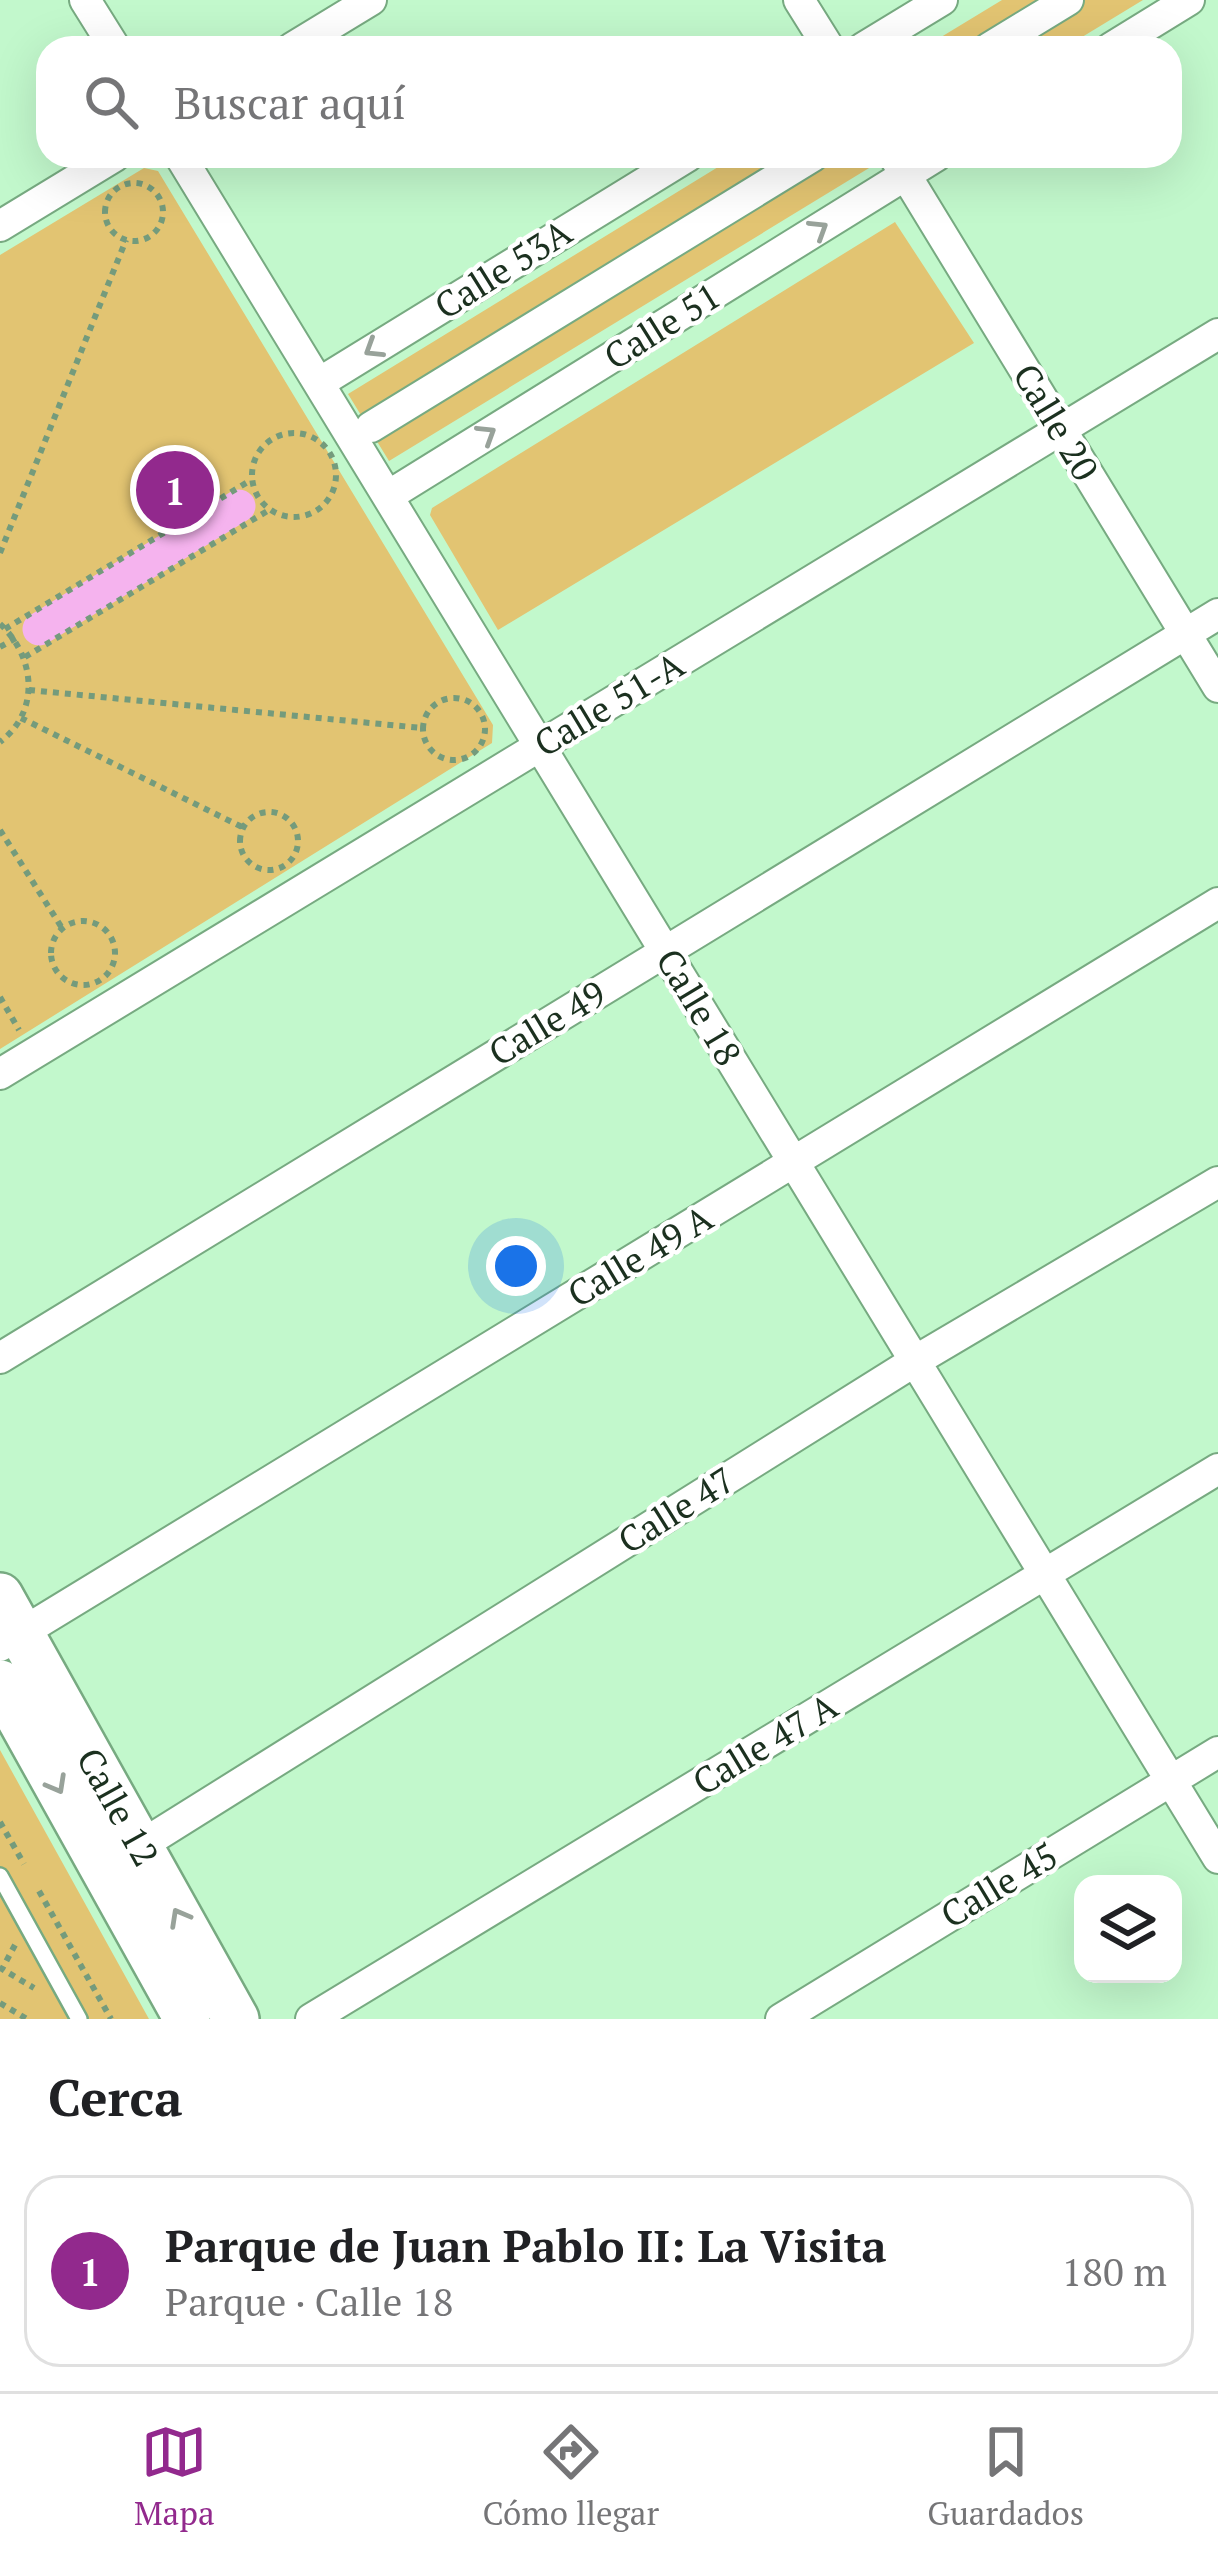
<!DOCTYPE html>
<html lang="es">
<head>
<meta charset="utf-8">
<style>
  :root { --surface:#fff; --page:#f6f6f6; --text:#202124; --muted:#757577; --line:#e0e0e0; --accent:#92298d }
  body { margin:0; font-family:"PT Serif",serif; background:var(--page); color:var(--text) }
  .controls { position:absolute; right:36px; bottom:36px; display:grid; overflow:hidden; border-radius:24px; box-shadow:0 12px 48px #0002 }
  .controls button { width:108px; height:108px; display:grid; place-items:center; padding:0; border:0; border-bottom:3px solid var(--line); background:var(--surface); color:var(--text); font:60px sans-serif }
  .you { position:absolute; left:516px; top:1266px; width:42px; height:42px; margin:-30px; border:9px solid #fff; border-radius:50%; background:#1a73e8; box-shadow:0 0 0 18px #1a73e833 }
  .badge { display:grid; place-items:center; width:78px; height:78px; border-radius:50%; background:var(--accent); color:#fff; font-size:39px; font-weight:700 }
  .pin { position:absolute; translate:-50% -50%; border:6px solid #fff; box-shadow:0 3px 12px #0006 }
  .list { margin:0; padding:0; list-style:none }
  h2 { display:flex; justify-content:space-between; align-items:center; height:156px; margin:0; padding:0 48px; font-size:51px }
  h2 small { font-size:39px; font-weight:400; color:var(--muted) }
  .list li { display:grid; grid-template-columns:78px 1fr auto; gap:36px; align-items:center; box-sizing:border-box; height:192px; margin:0 24px 24px; padding:0 24px; border:3px solid var(--line); border-radius:36px }
  .list b { display:block; font-size:45px; white-space:nowrap }
  .list p { margin:0; font-size:39px; white-space:nowrap; color:var(--muted) }
  .list em { font-size:39px; font-style:normal; color:var(--muted) }
  .icon { flex:none; width:66px; height:66px; fill:none; stroke:currentColor; stroke-width:2; stroke-linecap:round; stroke-linejoin:round }
  .map { position:relative; flex:none; width:1218px; height:2019px; overflow:hidden }
  .search { position:absolute; background:var(--surface); box-shadow:0 12px 48px #0002; left:36px; right:36px; top:36px; height:132px; display:flex; align-items:center; gap:30px; box-sizing:border-box; padding:0 42px; border-radius:36px; color:var(--muted); font-size:45px }
  .sheet { height:372px; background:var(--surface) }
  nav { display:flex; justify-content:space-around; align-items:center; box-sizing:border-box; height:168px; border-top:3px solid var(--line); background:var(--surface); font-size:33px; color:var(--muted) }
  nav a { display:grid; justify-items:center; gap:6px }
  nav .on { color:var(--accent) }
  .map>svg:first-child { display:block }
  .green { fill:#e2c472 }
  .lines { fill:none; stroke-linecap:round; stroke-linejoin:round }
  .canal { stroke:#f5b3ee; stroke-width:33 }
  .lane-casing { stroke:#77aa81; stroke-width:20 }
  .street-casing { stroke:#77aa81; stroke-width:34 }
  .secondary-casing { stroke:#77aa81; stroke-width:50 }
  .path { stroke:#749b7c; stroke-width:6; stroke-dasharray:6 6; stroke-linecap:butt }
  .lane { stroke:#fff; stroke-width:15 }
  .street { stroke:#fff; stroke-width:30 }
  .secondary { stroke:#fff; stroke-width:45 }
  .oneway { stroke:#98a29a }
  .labels { text-anchor:middle; stroke-width:9; stroke-linejoin:round; paint-order:stroke }
  .street-label { font-size:36px; fill:#1b301f; stroke:#fff }
</style>
</head>
<body>
<div class="map">
<svg width="1218" height="2019" viewBox="0 0 1218 2019">
  <rect width="100%" height="100%" fill="#c2f8cc"/>
  <path class="green" d="M1002 0H1143L1064 48H923Z
    M736 156H869L874 165 389 461 348 394Z
    M144 168 158 171 493 725 492 743 0 1049V255Z
    M895 222 974 343 498 630 430 515 432 508Z
    M0 1750 149 2019H0Z"/>
  <g class="lines">
    <path class="canal" d="M39 629 239 506"/>
    <g class="lane-casing">
      <path id="lane" d="M0 1876 79 2019"/>
    </g>
    <g class="street-casing">
      <path id="street" d="M85 0 115 48
        M799 0 829 48
        M292 48 371 0
        M863 48 942 0
        M989 48 1068 0
        M1111 48 1189 0
        M180 156 1218 1858
        M894 156 1218 687
        M0 226 115 156
        M319 383 688 156
        M371 427 813 156
        M388 496 936 156
        M0 1074 1218 334
        M0 1358 1218 614
        M0 1646 1218 903
        M140 1846 915 1361 1218 1182
        M311 2019 1218 1469
        M781 2019 1218 1752"/>
    </g>
    <g class="secondary-casing">
      <path id="secondary" d="M0 1596 236 2019
        M0 1683 187 2019"/>
    </g>
    <path class="path" d="M105 212a29 29 0 1 1 58 0a29 29 0 1 1-58 0Z
      M252 475a42 42 0 1 1 84 0a42 42 0 1 1-84 0Z
      M0 553 126 240
      M0 624C35 656 41 711 0 742
      M5 629 251 480
      M0 647 16 638
      M25 657 269 510
      M29 690 422 728
      M423 729a31 31 0 1 1 62 0a31 31 0 1 1-62 0Z
      M21 718 242 827
      M240 841a29 29 0 1 1 58 0a29 29 0 1 1-58 0Z
      M0 830 62 928
      M51 953a32 32 0 1 1 64 0a32 32 0 1 1-64 0Z
      M0 997 19 1030
      M0 1822 24 1864
      M39 1891 111 2019
      M15 1945 2 1969 34 1988
      M0 2003 27 2019"/>
    <use href="#lane" class="lane"/>
    <use href="#street" class="street"/>
    <use href="#secondary" class="secondary"/>
  </g>
  <defs><path id="oneway-chevron" d="M-2-3.5L2.5 0L-2 3.5" fill="none" stroke-width="1.6" stroke-linecap="round" stroke-linejoin="round" transform="scale(3)"/></defs>
  <g class="oneway">
    <use href="#oneway-chevron" transform="translate(819 229) rotate(-32)"/>
    <use href="#oneway-chevron" transform="translate(373 349) rotate(148)"/>
    <use href="#oneway-chevron" transform="translate(487 434) rotate(-32)"/>
    <use href="#oneway-chevron" transform="translate(57 1785) rotate(61)"/>
    <use href="#oneway-chevron" transform="translate(179 1917) rotate(-119)"/>
  </g>
  <g class="labels">
    <g class="street-label">
      <text transform="translate(503 269) rotate(-32)" y="13">Calle 53A</text>
      <text transform="translate(662 326) rotate(-32)" y="13">Calle 51</text>
      <text transform="translate(1056 422) rotate(59)" y="13">Calle 20</text>
      <text transform="translate(609 704) rotate(-31)" y="13">Calle 51-A</text>
      <text transform="translate(699 1007) rotate(59)" y="13">Calle 18</text>
      <text transform="translate(547 1023) rotate(-31)" y="13">Calle 49</text>
      <text transform="translate(640 1256) rotate(-31)" y="13">Calle 49 A</text>
      <text transform="translate(676 1510) rotate(-32)" y="13">Calle 47</text>
      <text transform="translate(765 1744) rotate(-31)" y="13">Calle 47 A</text>
      <text transform="translate(118 1807) rotate(61)" y="13">Calle 12</text>
      <text transform="translate(999 1885) rotate(-31)" y="13">Calle 45</text>
    </g>
  </g>
</svg>
<div class="controls">
<button><svg class="icon" aria-label="layers" viewBox="0 0 24 24"><path d="M12 4l9 5-9 5-9-5zM3 14l9 5 9-5"/></svg></button>
</div>
<div class="you"></div>
<div class="pin badge" style="left:175px;top:490px">1</div>
<div class="search"><svg class="icon" aria-label="search" viewBox="0 0 24 24"><circle cx="10" cy="10" r="6"/><path d="M15 15l6 6"/></svg>Buscar aquí</div>
</div>
<section class="sheet">
<h2>Cerca<small></small></h2>
<ul class="list">
<li><span class="badge">1</span><div><b>Parque de Juan Pablo II: La Visita</b><p>Parque · Calle 18</p></div><em>180 m</em></li>
</ul>
</section>
<nav>
<a class="on"><svg class="icon" aria-label="map" viewBox="0 0 24 24"><path d="M3 6l6-2 6 2 6-2v14l-6 2-6-2-6 2zM9 4v14M15 6v14"/></svg>Mapa</a>
<a><svg class="icon" aria-label="directions" viewBox="0 0 24 24"><path d="M12 3l9 9-9 9-9-9zM9 14v-3h6M13 9l2 2-2 2"/></svg>Cómo llegar</a>
<a><svg class="icon" aria-label="saved" viewBox="0 0 24 24"><path d="M7 4h10v16l-5-4-5 4z"/></svg>Guardados</a>
</nav>
</body>
</html>
